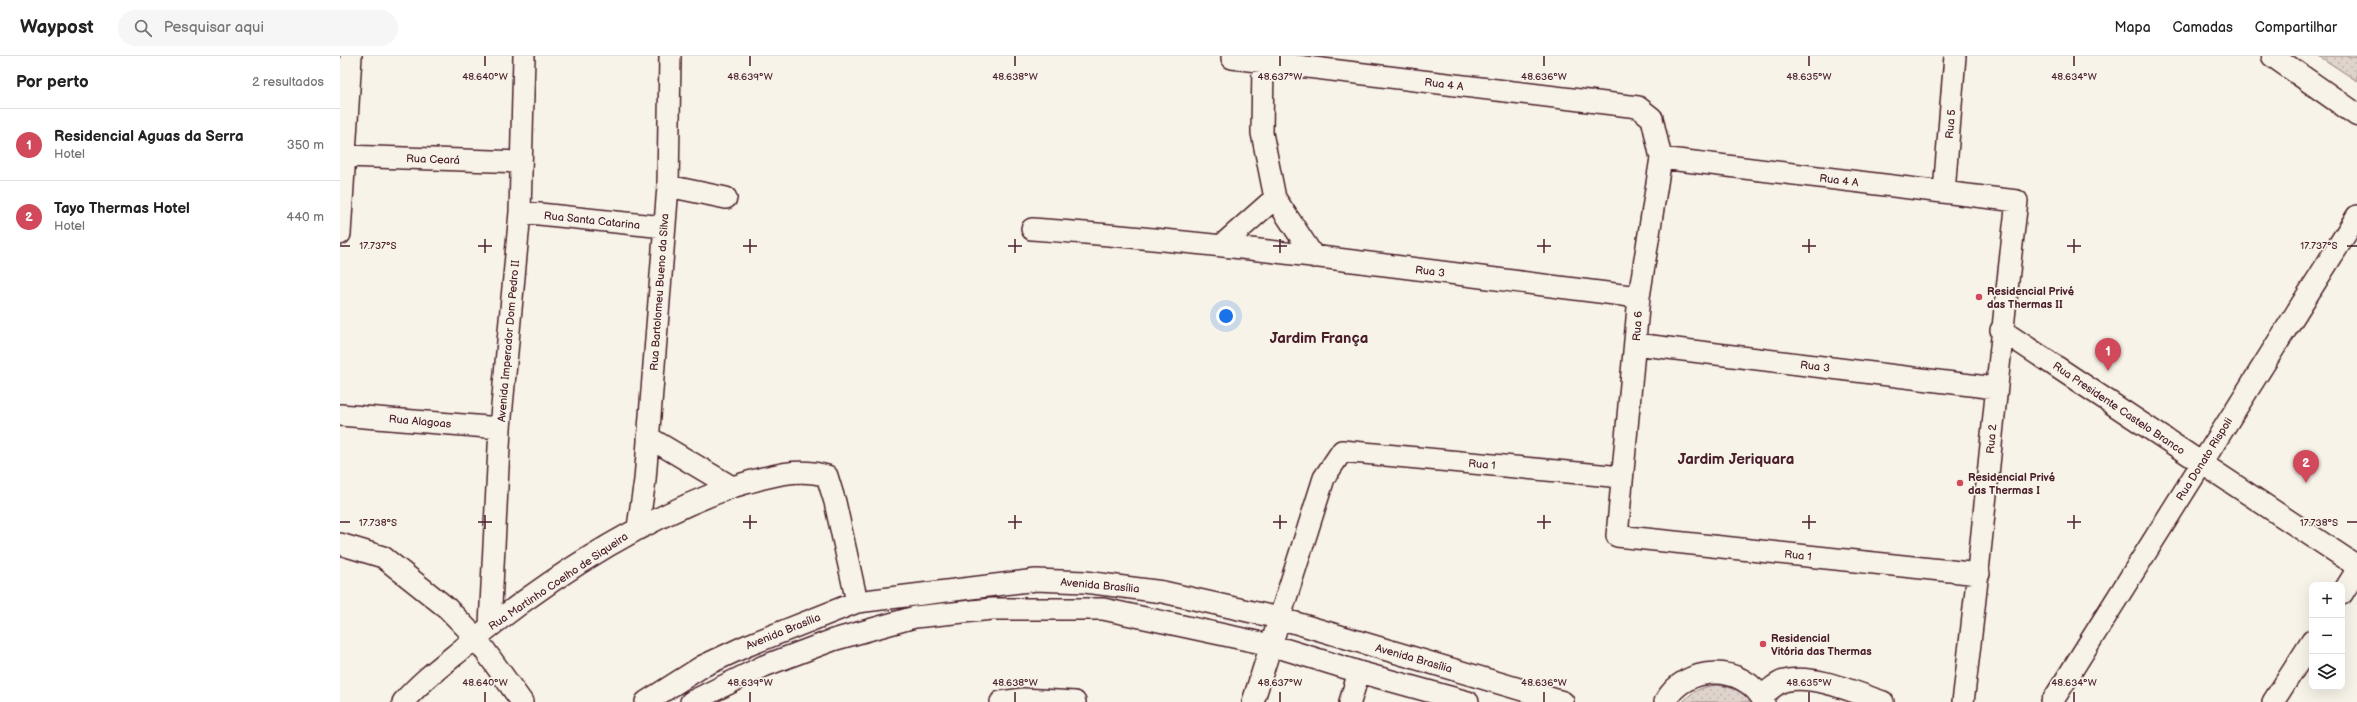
<!DOCTYPE html>
<html lang="pt">
<head>
<meta charset="utf-8">
<style>
  :root { --surface:#fff; --page:#f6f6f6; --text:#222; --muted:#767676; --line:#e0e0e0; --accent:#d1495b }
  body { margin:0; font-family:"Balsamiq Sans",sans-serif; background:var(--page); color:var(--text) }
  .controls { position:absolute; right:12px; bottom:12px; display:grid; overflow:hidden; border-radius:8px; box-shadow:0 4px 16px #0002 }
  .controls button { width:36px; height:36px; display:grid; place-items:center; padding:0; border:0; border-bottom:1px solid var(--line); background:var(--surface); color:var(--text); font:20px sans-serif }
  .you { position:absolute; left:886px; top:260px; width:14px; height:14px; margin:-10px; border:3px solid #fff; border-radius:50%; background:#1a73e8; box-shadow:0 0 0 6px #1a73e833 }
  .badge { display:grid; place-items:center; width:26px; height:26px; border-radius:50%; background:var(--accent); color:#fff; font-size:13px; font-weight:700 }
  .pin { position:absolute; translate:-50% -33px; filter:drop-shadow(0 1px 2px #0008) }
  .pin::after { content:''; position:absolute; top:21px; width:14px; height:12px; background:inherit; clip-path:polygon(0 0,100% 0,50% 100%) }
  .list { margin:0; padding:0; list-style:none }
  h2 { display:flex; justify-content:space-between; align-items:center; height:52px; margin:0; padding:0 16px; font-size:17px }
  h2 small { font-size:13px; font-weight:400; color:var(--muted) }
  .list li { display:grid; grid-template-columns:26px 1fr auto; gap:12px; align-items:center; box-sizing:border-box; height:72px; padding:0 16px; border-top:1px solid var(--line) }
  .list b { display:block; font-size:15px; white-space:nowrap }
  .list p { margin:0; font-size:13px; white-space:nowrap; color:var(--muted) }
  .list em { font-size:13px; font-style:normal; color:var(--muted) }
  .icon { flex:none; width:22px; height:22px; fill:none; stroke:currentColor; stroke-width:2; stroke-linecap:round; stroke-linejoin:round }
  .map { position:relative; flex:none; width:2017px; height:646px; overflow:hidden }
  header { display:flex; align-items:center; gap:24px; box-sizing:border-box; height:56px; padding:0 20px; background:var(--surface); border-bottom:1px solid var(--line) }
  header strong { font-size:19px }
  nav { display:flex; gap:22px; margin-inline-start:auto; font-size:14px }
  .search { width:280px; height:36px; background:var(--page); display:flex; align-items:center; gap:10px; box-sizing:border-box; padding:0 14px; border-radius:22px; color:var(--muted); font-size:15px }
  main { display:flex }
  aside { flex:1; background:var(--surface) }
  .map>svg:first-child { display:block }
  .grass { fill:url(#grass-dots); stroke:#947a7c }
  .lines { fill:none; stroke-linecap:round; stroke-linejoin:round }
  .minor-casing { stroke:#4a1f2b; stroke-width:24 }
  .major-casing { stroke:#4a1f2b; stroke-width:25 }
  .minor { stroke:#f7f3e8; stroke-width:21 }
  .major { stroke:#f7f3e8; stroke-width:22 }
  .ticks { fill:none; stroke:#4a1f2b; stroke-width:1.5 }
  .poi-dot { fill:#d1495b; stroke:#f7f3e8; stroke-width:1.5 }
  .labels { text-anchor:middle; stroke-width:3.5; stroke-linejoin:round; paint-order:stroke }
  .street-label { font-size:11px; fill:#4a1f2b; stroke:#f7f3e8 }
  .poi-label { font-size:11px; font-weight:bold; fill:#4a1f2b; stroke:#f7f3e8; text-anchor:start }
  .district-label { font-size:15px; font-weight:bold; fill:#4a1f2b; stroke:#f7f3e8 }
  .ticks-label { font-size:10px; text-anchor:middle; fill:#4a1f2b; stroke:#f7f3e8; stroke-width:3.5; stroke-linejoin:round; paint-order:stroke }
</style>
</head>
<body>
<header>
<strong>Waypost</strong>
<div class="search"><svg class="icon" aria-label="search" viewBox="0 0 24 24"><circle cx="10" cy="10" r="6"/><path d="M15 15l6 6"/></svg>Pesquisar aqui</div>
<nav><a>Mapa</a><a>Camadas</a><a>Compartilhar</a></nav>
</header>
<main>
<aside>
<h2>Por perto<small>2 resultados</small></h2>
<ul class="list">
<li><span class="badge">1</span><div><b>Residencial Aguas da Serra</b><p>Hotel</p></div><em>350 m</em></li>
<li><span class="badge">2</span><div><b>Tayo Thermas Hotel</b><p>Hotel</p></div><em>440 m</em></li>
</ul>
</aside>
<div class="map">
<svg width="2017" height="646" viewBox="0 0 2017 646">
  <defs>
    <pattern id="grass-dots" width="8" height="8" patternUnits="userSpaceOnUse"><rect width="8" height="8" fill="#ded4cc"/><path d="M2 2h.1M6 6h.1" fill="none" stroke="#c0b6af" stroke-width="1.8" stroke-linecap="round"/></pattern>
  </defs>
  <rect width="100%" height="100%" fill="#f7f3e8"/>
  <filter id="ink" filterUnits="userSpaceOnUse"><feTurbulence type="fractalNoise" baseFrequency=".025" numOctaves="2"/><feDisplacementMap in="SourceGraphic" scale="8" xChannelSelector="R" yChannelSelector="G"/><feConvolveMatrix kernelMatrix="1 2 1 2 8 2 1 2 1" color-interpolation-filters="sRGB"/></filter>
  <g filter="url(#ink)">
    <path class="grass" d="M1979 0H2017V25Z
      M1376 629C1392 631 1402 635 1412 646H1343C1352 635 1362 631 1376 629Z"/>
    <g class="lines">
      <g class="minor-casing">
        <path id="minor" d="M892 2 1298 51 1312 62 1321 102 1299 241 1277 480 1639 518
          M923 6 922 77 935 142 974 201
          M5 100 181 106
          M1321 102 1677 145C1657 312 1644 479 1623 646
          M328 130 386 142
          M1604 136 1615 0
          M180 156 324 171
          M692 173C895 187 1097 216 1299 241
          M0 178 11 0
          M882 189 935 142
          M1661 274 2017 510
          M1295 288 1655 332
          M0 359 160 372
          M308 381 392 431C423 422 455 410 487 420L495 446 517 546
          M298 471 305 424 328 130 330 0
          M0 488 43 501 107 552 136 582 182 646
          M2002 538 2017 514
          M150 569 160 372 180 156 184 0
          M1421 640C1428 636 1436 627 1444 625 1473 617 1516 637 1543 646
          M63 646C81 625 104 608 126 590 205 525 295 466 392 431
          M306 646 363 610 406 590 517 546 696 524 745 526 823 536 939 562 1223 646
          M351 646 424 610 493 584 575 561 652 553H763L931 589 1019 616 1128 646
          M661 646 683 643 735 646
          M913 646 984 422 1002 395 1282 421
          M1010 646 1019 616
          M1325 646C1344 608 1405 607 1424 646
          M1712 646 2017 160
          M1933 646 1972 585"/>
      </g>
      <g class="major-casing">
        <path id="major" d="M1933 0 2017 59"/>
      </g>
      <use href="#minor" class="minor"/>
      <use href="#major" class="major"/>
    </g>
  </g>
  <path class="ticks" d="M145 0V10M410 0V10M675 0V10M940 0V10M1204 0V10M1469 0V10M1734 0V10M145 183V197M410 183V197M675 183V197M940 183V197M1204 183V197M1469 183V197M1734 183V197M0 190H10M138 190H152M403 190H417M668 190H682M933 190H947M1197 190H1211M1462 190H1476M1727 190H1741M2007 190H2017M145 459V473M410 459V473M675 459V473M940 459V473M1204 459V473M1469 459V473M1734 459V473M0 466H10M138 466H152M403 466H417M668 466H682M933 466H947M1197 466H1211M1462 466H1476M1727 466H1741M2007 466H2017M145 636V646M410 636V646M675 636V646M940 636V646M1204 636V646M1469 636V646M1734 636V646"/>
  <g class="poi-dot">
    <circle cx="1639" cy="241" r="4"/>
    <circle cx="1620" cy="427" r="4"/>
    <circle cx="1423" cy="588" r="4"/>
  </g>
  <g class="labels">
    <g class="street-label">
      <text transform="translate(1104 28) rotate(7)" y="4">Rua 4 A</text>
      <text transform="translate(1610 68) rotate(-85)" y="4">Rua 5</text>
      <text transform="translate(93 103) rotate(2)" y="4">Rua Ceará</text>
      <text transform="translate(1499 124) rotate(7)" y="4">Rua 4 A</text>
      <text transform="translate(252 164) rotate(6)" y="4">Rua Santa Catarina</text>
      <text transform="translate(1090 215) rotate(7)" y="4">Rua 3</text>
      <text transform="translate(319 236) rotate(-86)" y="4">Rua Bartolomeu Bueno da Silva</text>
      <text transform="translate(1297 270) rotate(-86)" y="4">Rua 6</text>
      <text transform="translate(168 285) rotate(-85)" y="4">Avenida Imperador Dom Pedro II</text>
      <text transform="translate(1475 310) rotate(7)" y="4">Rua 3</text>
      <text transform="translate(1779 352) rotate(34)" y="4">Rua Presidente Castelo Branco</text>
      <text transform="translate(80 365) rotate(5)" y="4">Rua Alagoas</text>
      <text transform="translate(1651 383) rotate(-85)" y="4">Rua 2</text>
      <text transform="translate(1864 403) rotate(-58)" y="4">Rua Donato Rispoli</text>
      <text transform="translate(1142 408) rotate(5)" y="4">Rua 1</text>
      <text transform="translate(1458 499) rotate(6)" y="4">Rua 1</text>
      <text transform="translate(218 525) rotate(-34)" y="4">Rua Martinho Coelho de Siqueira</text>
      <text transform="translate(760 529) rotate(5)" y="4">Avenida Brasília</text>
      <text transform="translate(443 575) rotate(-22)" y="4">Avenida Brasília</text>
      <text transform="translate(1074 602) rotate(16)" y="4">Avenida Brasília</text>
    </g>
    <g class="poi-label">
      <text x="1647" y="239">Residencial Privé<tspan x="1647" dy="13">das Thermas II</tspan></text>
      <text x="1628" y="425">Residencial Privé<tspan x="1628" dy="13">das Thermas I</tspan></text>
      <text x="1431" y="586">Residencial<tspan x="1431" dy="13">Vitória das Thermas</tspan></text>
    </g>
    <g class="district-label">
      <text x="979" y="287">Jardim França</text>
      <text x="1396" y="408">Jardim Jeriquara</text>
    </g>
  </g>
  <g class="ticks-label">
    <text x="145" y="24">48.640°W</text>
    <text x="410" y="24">48.639°W</text>
    <text x="675" y="24">48.638°W</text>
    <text x="940" y="24">48.637°W</text>
    <text x="1204" y="24">48.636°W</text>
    <text x="1469" y="24">48.635°W</text>
    <text x="1734" y="24">48.634°W</text>
    <text x="38" y="193">17.737°S</text>
    <text x="1979" y="193">17.737°S</text>
    <text x="38" y="470">17.738°S</text>
    <text x="1979" y="470">17.738°S</text>
    <text x="145" y="630">48.640°W</text>
    <text x="410" y="630">48.639°W</text>
    <text x="675" y="630">48.638°W</text>
    <text x="940" y="630">48.637°W</text>
    <text x="1204" y="630">48.636°W</text>
    <text x="1469" y="630">48.635°W</text>
    <text x="1734" y="630">48.634°W</text>
  </g>
</svg>
<div class="controls">
<button>+</button>
<button>−</button>
<button><svg class="icon" aria-label="layers" viewBox="0 0 24 24"><path d="M12 4l9 5-9 5-9-5zM3 14l9 5 9-5"/></svg></button>
</div>
<div class="you"></div>
<div class="pin badge" style="left:1768px;top:315px">1</div>
<div class="pin badge" style="left:1966px;top:427px">2</div>
</div>
</main>
</body>
</html>
